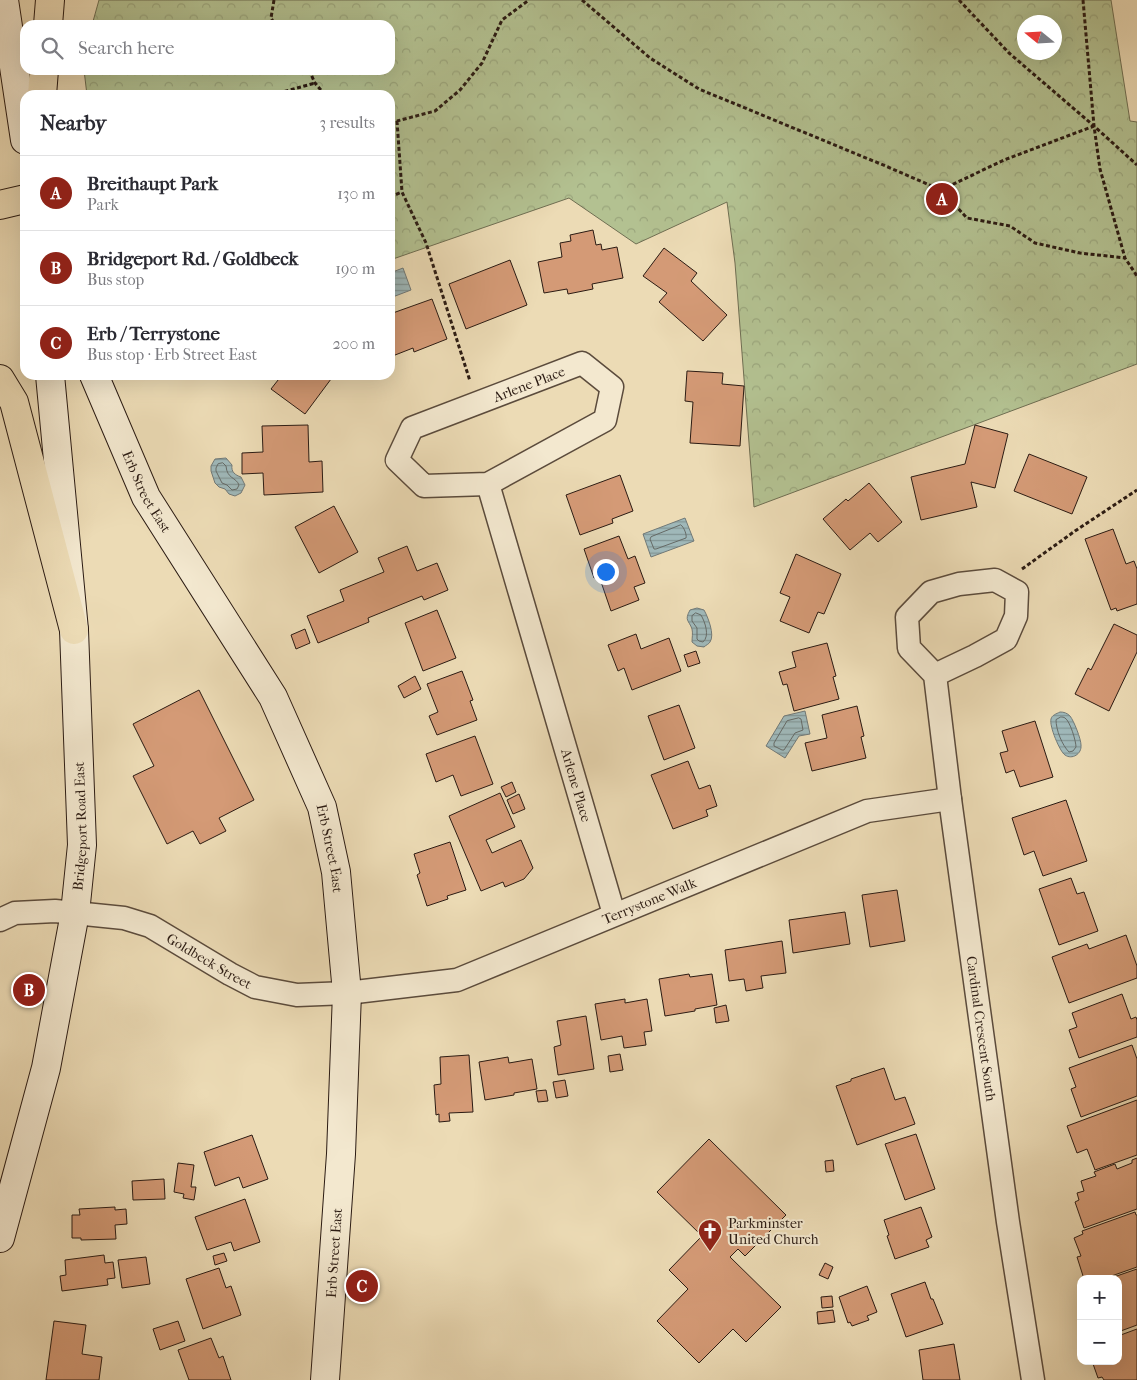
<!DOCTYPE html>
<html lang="en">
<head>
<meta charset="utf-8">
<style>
  :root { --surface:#fff; --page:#f2f2f3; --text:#2b2b33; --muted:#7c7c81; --line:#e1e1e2; --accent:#8f2418 }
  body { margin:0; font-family:"IM FELL French Canon",serif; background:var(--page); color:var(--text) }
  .controls { position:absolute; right:15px; bottom:15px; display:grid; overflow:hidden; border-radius:10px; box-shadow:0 5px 20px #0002 }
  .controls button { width:45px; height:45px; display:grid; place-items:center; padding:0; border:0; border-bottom:1px solid var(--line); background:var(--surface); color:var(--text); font:25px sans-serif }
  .compass { position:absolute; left:1017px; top:15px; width:45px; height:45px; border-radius:50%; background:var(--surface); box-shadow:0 5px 20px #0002; rotate:288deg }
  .you { position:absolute; left:605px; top:571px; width:18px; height:18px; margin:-12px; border:4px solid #fff; border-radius:50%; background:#1a73e8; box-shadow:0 0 0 8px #1a73e833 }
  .badge { display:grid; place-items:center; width:32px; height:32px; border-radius:50%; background:var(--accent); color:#fff; font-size:16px; font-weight:700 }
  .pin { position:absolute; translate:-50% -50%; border:2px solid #fff; box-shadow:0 1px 5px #0006 }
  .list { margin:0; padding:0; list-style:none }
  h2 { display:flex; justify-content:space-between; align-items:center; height:65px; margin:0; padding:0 20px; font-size:21px }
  h2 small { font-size:16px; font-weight:400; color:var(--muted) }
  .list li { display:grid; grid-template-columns:32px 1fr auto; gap:15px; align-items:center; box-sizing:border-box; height:75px; padding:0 20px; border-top:1px solid var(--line) }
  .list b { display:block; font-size:19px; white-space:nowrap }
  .list p { margin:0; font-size:16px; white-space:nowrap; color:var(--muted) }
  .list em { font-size:16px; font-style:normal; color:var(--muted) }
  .icon { flex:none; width:28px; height:28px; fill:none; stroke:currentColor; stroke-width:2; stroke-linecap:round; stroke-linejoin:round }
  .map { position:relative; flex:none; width:1137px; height:1380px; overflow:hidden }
  .search { position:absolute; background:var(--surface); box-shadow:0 5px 20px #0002; left:20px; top:20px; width:375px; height:55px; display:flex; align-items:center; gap:12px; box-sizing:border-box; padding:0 18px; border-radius:15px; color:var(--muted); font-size:19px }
  .panel { position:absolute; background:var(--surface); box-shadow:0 5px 20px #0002; left:20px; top:90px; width:375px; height:290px; border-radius:15px }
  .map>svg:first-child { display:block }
  .forest { fill:url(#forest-crowns); stroke:#6f6e52; fill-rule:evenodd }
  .water { fill:url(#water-rules); stroke:#717977 }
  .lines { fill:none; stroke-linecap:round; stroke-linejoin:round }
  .shore { stroke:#656a66; stroke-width:1 }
  .building { fill:#d49a76; stroke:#2b1b13 }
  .minor-casing { stroke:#5b4b3c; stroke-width:25 }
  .secondary-casing { stroke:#2b1b13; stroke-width:30 }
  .motorway-casing { stroke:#2b1b13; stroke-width:30 }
  .path { stroke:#2b1b13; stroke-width:3; stroke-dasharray:4 2.5; stroke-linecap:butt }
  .minor { stroke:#f3e8cf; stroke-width:22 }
  .secondary { stroke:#f3e8cf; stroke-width:28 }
  .motorway { stroke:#ecdbb5; stroke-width:28 }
  .labels { text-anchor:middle; stroke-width:4; stroke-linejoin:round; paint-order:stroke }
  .street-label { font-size:14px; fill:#2b1b13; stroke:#f3e8cf }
  .poi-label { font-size:14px; fill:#2b1b13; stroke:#f3e8cf; text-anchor:start }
</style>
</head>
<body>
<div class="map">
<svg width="1137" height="1380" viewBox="0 0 1137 1380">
  <defs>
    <pattern id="forest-crowns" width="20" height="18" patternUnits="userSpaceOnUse" patternTransform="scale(1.25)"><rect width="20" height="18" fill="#b3c191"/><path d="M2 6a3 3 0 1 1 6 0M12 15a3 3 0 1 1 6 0" fill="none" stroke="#9aa57c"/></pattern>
    <pattern id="water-rules" width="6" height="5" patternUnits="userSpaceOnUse" patternTransform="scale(1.25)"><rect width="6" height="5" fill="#9fb8b9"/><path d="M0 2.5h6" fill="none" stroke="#829595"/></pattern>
  </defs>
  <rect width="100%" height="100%" fill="#ecdbb5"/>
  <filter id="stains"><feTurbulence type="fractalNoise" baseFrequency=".004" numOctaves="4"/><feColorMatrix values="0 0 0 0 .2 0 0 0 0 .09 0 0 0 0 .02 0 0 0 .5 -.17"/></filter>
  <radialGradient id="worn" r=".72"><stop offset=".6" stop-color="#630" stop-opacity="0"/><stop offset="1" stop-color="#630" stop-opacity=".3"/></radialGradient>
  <path class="forest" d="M99 0H1111L1130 121 1137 122V364L754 507 735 263 727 202 636 244 569 198 390 260V95H87L84 70H390V25H92ZM1024 22H1054V52H1024Z"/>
  <path class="water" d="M403 268 411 290 390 298V273Z
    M226 458 232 465C231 472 235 475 241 477L245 485 241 493 235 496 229 494 225 489 219 487 215 483 211 471V466L215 459Z
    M685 518 694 541 651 557 643 534Z
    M697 608 704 610C708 617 715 635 710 642 709 644 706 645 704 647L697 646 692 642C692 638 693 633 692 629 689 620 684 621 690 610Z
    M805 711 810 734 799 736 785 758 766 746 784 716Z
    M1060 712C1064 712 1067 713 1070 716 1074 721 1081 739 1081 745 1082 754 1072 760 1065 755 1060 752 1049 726 1051 719 1052 715 1056 714 1060 712Z"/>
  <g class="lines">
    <path class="shore" d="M223 463 226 466C227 479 236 477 239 485L237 489 232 490 227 485 222 483 216 471V468L218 464Z
      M681 525C684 527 687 535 686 538L656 549H654L650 539 651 537Z
      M696 613 701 615C705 622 710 636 703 642L699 641 697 639V628L692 621V616Z
      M1061 717C1062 717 1064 717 1065 718 1070 721 1076 741 1076 747L1073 751 1069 752C1062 745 1056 730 1056 720Z
      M799 718 801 719 803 730 795 733 784 750H782L774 746V743L787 721Z"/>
  </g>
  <path class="building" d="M593 230 596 245 601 244 602 250 617 247 623 278 592 284 593 289 568 294 567 289 544 293 538 262 562 257 560 243 571 241 570 235Z
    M664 248 697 273 691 281 727 315 703 341 659 302 667 293 643 276Z
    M510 260 527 305 466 329 449 284Z
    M432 299 447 339 414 352 413 348 390 357V314Z
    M687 371 723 373 722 384 744 386 740 446 690 443 693 402 685 401Z
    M282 375H334L305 414 271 389Z
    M308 425 309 462 322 461 323 492 264 495 263 473 242 474V453L263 452 262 426Z
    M975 425 1008 434 995 488 971 482 977 507 921 520 911 477 965 464Z
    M1029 454 1087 477 1072 514 1014 491Z
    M620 475 633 511 612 519 613 523 580 535 566 495Z
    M869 483 902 522 878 542 870 533 850 550 823 519 846 499 848 501Z
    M334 506 358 552 319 573 295 527Z
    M1113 529 1126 564 1134 561 1137 569V604L1117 611 1116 608 1111 610 1085 539Z
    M619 536 628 559 635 556 645 583 634 587 639 600 611 611 599 576 594 578 584 549Z
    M407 546 417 571 437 563 448 590 424 600 422 596 368 618 369 622 318 643 307 616 344 601 340 590 384 572 378 558Z
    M796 554 841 574 824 614 818 612 809 633 780 621 790 597 780 593Z
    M437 610 456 658 423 671 405 623Z
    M1114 624 1137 635V652L1109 711 1075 694 1088 668 1091 670Z
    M305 629 310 643 296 649 291 635Z
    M636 634 641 649 669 638 681 671 632 690 624 668 618 671 608 645Z
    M827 643 836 676 833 677 839 699 794 711 787 684 783 685 779 672 796 667 792 652Z
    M696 651 700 663 688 667 684 655Z
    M462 671 473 700 470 701 477 720 437 735 429 716 438 712 427 684Z
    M415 676 421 689 404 698 398 686Z
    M199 690 254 800 219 818 226 831 200 844 193 831 167 844 133 776 154 766 133 724Z
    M679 705 695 748 664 760 648 716Z
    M857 706 864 736 861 737 866 758 812 771 805 743 827 738 822 715Z
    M1035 721 1053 777 1020 787 1014 770 1006 773 1000 753 1008 751 1002 731Z
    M475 736 493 784 461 796 453 775 436 782 426 754Z
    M688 761 699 789 710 785 717 806 706 810 708 816 673 829 651 775Z
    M512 782 516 792 506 797 501 787Z
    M500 793 515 827 486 840 492 853 521 840 533 868 524 879 505 887 503 882 481 891 449 816Z
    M519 794 525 809 513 814 507 800Z
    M1066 800 1087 861 1043 876 1034 851 1024 855 1012 818Z
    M450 842 466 890 447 896 448 899 427 906 417 875 420 873 414 854Z
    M1071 878 1077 894 1084 892 1098 931 1059 945 1039 889Z
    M897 890 905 941 870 947 862 895Z
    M845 912 850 944 793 953 789 920Z
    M1126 935 1137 966V978L1069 1003 1052 957 1087 944 1089 949Z
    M782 941 786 973 761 976 763 988 746 991 744 979 729 981 725 950Z
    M689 974 690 977 712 974 717 1005 695 1009V1011L665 1016 659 979Z
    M1122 994 1131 1019 1136 1017 1137 1020V1037L1079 1058 1069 1030 1077 1027 1072 1013Z
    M625 999V1003L647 999 652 1031 644 1032 646 1045 624 1048 622 1036 601 1040 595 1004Z
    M726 1005 729 1021 716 1023 714 1008Z
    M586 1016 594 1069 558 1075 554 1047 561 1045 557 1021Z
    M1132 1045 1137 1059V1096L1081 1117 1071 1089 1076 1087 1069 1068Z
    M620 1054 623 1070 610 1072 608 1056Z
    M469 1055 473 1112 449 1113 450 1121 439 1122V1114L436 1115 434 1085 441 1084 440 1057Z
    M508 1057 509 1063 532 1059 537 1089 514 1093V1095L485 1100 479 1062Z
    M884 1068 895 1100 905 1097 915 1124 857 1145 836 1086 851 1081V1079Z
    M565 1080 568 1096 556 1098 553 1082Z
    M546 1090 548 1101 538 1102 536 1091Z
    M1137 1100V1155L1095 1170 1087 1149 1077 1153 1067 1126Z
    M916 1134 935 1189 905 1200 885 1144Z
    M252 1135 268 1179 243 1188 239 1177 215 1186 204 1152Z
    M709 1139 786 1215 745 1256 738 1249 730 1257 781 1307 746 1342 733 1329 699 1363 657 1321 688 1289 669 1270 702 1236 657 1192Z
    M1137 1158V1209L1084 1228 1075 1202 1079 1200 1077 1193 1084 1191 1081 1181 1096 1176 1094 1172 1115 1164 1117 1169 1132 1163V1160Z
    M833 1160 834 1171 826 1172 825 1161Z
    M178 1163 194 1165 191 1187H196L194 1200 183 1198 184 1194 174 1192Z
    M164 1179 165 1199 133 1200 132 1181Z
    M245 1199 260 1242 234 1251 231 1242 207 1250 195 1217Z
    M115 1207V1210L126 1209 127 1224 115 1225 116 1239 81 1240V1238H72V1215H80L79 1209Z
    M921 1207 932 1237 926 1240 929 1247 895 1259 887 1236 889 1235 884 1220Z
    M1135 1212 1136 1215H1137V1267L1103 1279H1084L1077 1257 1081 1256 1074 1238 1083 1234 1082 1231Z
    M224 1253 227 1261 215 1265 213 1256Z
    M104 1255 105 1263 113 1262 115 1278 107 1279 108 1285 62 1291 60 1276 66 1275 65 1260Z
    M146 1257 150 1284 122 1288 118 1260Z
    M825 1263 833 1267 828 1279 819 1275Z
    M219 1268 226 1288 231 1286 241 1315 203 1329 186 1279Z
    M1137 1269V1325L1118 1332V1279H1108Z
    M925 1282 931 1299H933L943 1324 906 1337 891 1294Z
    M867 1286 877 1312 867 1316 869 1320 852 1326 850 1322 848 1323 839 1297Z
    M832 1296 833 1307 822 1308 821 1297Z
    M833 1310 835 1322 818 1324 817 1312Z
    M54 1321 86 1325 82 1354 102 1357 99 1380H46Z
    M178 1321 185 1341 160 1350 153 1329Z
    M1137 1329V1380H1104L1102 1377 1098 1378 1092 1361H1118V1336Z
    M211 1338 219 1358 223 1356 231 1380H189L178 1350Z
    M954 1344 960 1380H923L919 1350Z"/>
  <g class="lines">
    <g class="minor-casing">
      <g id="minor">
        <path d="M582 363 612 387 605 420 488 484 424 486 397 460 412 428Z"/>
        <path id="s1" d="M488 484 614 914"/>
        <path id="s2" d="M935 675 975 656 1006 639 1016 616 1017 592 995 580 959 584 931 592 907 617 909 648 935 675 950 799 1008 1222 1033 1380"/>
        <path id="s3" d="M0 920 15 913 55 911 124 918 150 926 230 974 255 987 297 995 347 993 457 980 867 811 950 799"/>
      </g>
    </g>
    <g class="secondary-casing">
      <g id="secondary">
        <path d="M4 0 25 140"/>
        <path id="s4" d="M94 375 146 497 273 697 322 807 336 872 347 993 341 1154 325 1380"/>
        <path id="s5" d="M0 1238 46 1068 75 913 82 845 74 630 50 375"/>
      </g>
    </g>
    <g class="motorway-casing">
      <path id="motorway" d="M48 25 50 0
        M42 95 44 70
        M0 205 25 199
        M0 379 14 402 74 630"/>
    </g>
    <path class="path" d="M274 0 271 18 275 25
      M582 0 650 58 699 89 888 167 941 190 967 218 1010 226 1035 243 1080 253 1125 258
      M959 0 1009 53 1094 126 1137 165
      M1083 0 1094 126 1100 169 1125 258 1137 276
      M309 70 315 83 325 95
      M272 95 315 83
      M390 120 397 121 435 111 460 90 482 63 502 20 529 0
      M397 121 402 192 426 243 470 381
      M941 190 1004 160 1094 126
      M390 197 402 192
      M1022 569 1075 531 1137 490"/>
    <use href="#minor" class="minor"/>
    <use href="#secondary" class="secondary"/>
    <use href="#motorway" class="motorway"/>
  </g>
  <defs>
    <g id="church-pin" transform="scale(1.25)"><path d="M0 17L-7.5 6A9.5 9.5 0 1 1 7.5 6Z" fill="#8f2418" stroke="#f3e8cf"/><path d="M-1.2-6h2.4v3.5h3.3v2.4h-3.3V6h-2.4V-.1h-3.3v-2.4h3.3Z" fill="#fff"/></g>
  </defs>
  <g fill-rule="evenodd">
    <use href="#church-pin" x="710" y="1231"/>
  </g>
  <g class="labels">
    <g class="street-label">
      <text transform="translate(529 384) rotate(-21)" y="5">Arlene Place</text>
      <text dy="5" stroke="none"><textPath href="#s4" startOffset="128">Erb Street East</textPath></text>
      <text dy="5" stroke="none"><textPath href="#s1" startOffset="314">Arlene Place</textPath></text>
      <text dy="5" stroke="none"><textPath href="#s5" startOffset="421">Bridgeport Road East</textPath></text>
      <text dy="5" stroke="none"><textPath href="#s4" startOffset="532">Erb Street East</textPath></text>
      <text dy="5" stroke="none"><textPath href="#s3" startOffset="686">Terrystone Walk</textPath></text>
      <text dy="5" stroke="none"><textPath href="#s3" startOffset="222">Goldbeck Street</textPath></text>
      <text dy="5" stroke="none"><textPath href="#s2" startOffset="679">Cardinal Crescent South</textPath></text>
      <text transform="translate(334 1253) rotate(-86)" y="5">Erb Street East</text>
    </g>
    <g class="poi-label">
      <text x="728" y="1228">Parkminster<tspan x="728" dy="16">United Church</tspan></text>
    </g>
  </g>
  <rect width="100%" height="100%" filter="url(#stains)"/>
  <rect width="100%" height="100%" fill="url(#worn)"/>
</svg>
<div class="controls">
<button>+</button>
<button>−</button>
</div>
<svg class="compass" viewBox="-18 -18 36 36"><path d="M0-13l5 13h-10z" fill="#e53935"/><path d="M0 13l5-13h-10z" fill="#7c7c81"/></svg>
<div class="you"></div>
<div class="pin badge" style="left:942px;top:199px">A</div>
<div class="pin badge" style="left:29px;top:990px">B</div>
<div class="pin badge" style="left:362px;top:1286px">C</div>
<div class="search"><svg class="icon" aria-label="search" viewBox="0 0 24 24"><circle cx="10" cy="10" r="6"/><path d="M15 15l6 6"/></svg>Search here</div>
<section class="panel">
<h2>Nearby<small>3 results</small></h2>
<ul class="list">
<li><span class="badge">A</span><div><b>Breithaupt Park</b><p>Park</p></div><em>130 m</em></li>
<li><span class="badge">B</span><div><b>Bridgeport Rd. / Goldbeck</b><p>Bus stop</p></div><em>190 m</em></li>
<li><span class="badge">C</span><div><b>Erb / Terrystone</b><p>Bus stop · Erb Street East</p></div><em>200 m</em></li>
</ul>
</section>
</div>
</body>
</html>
